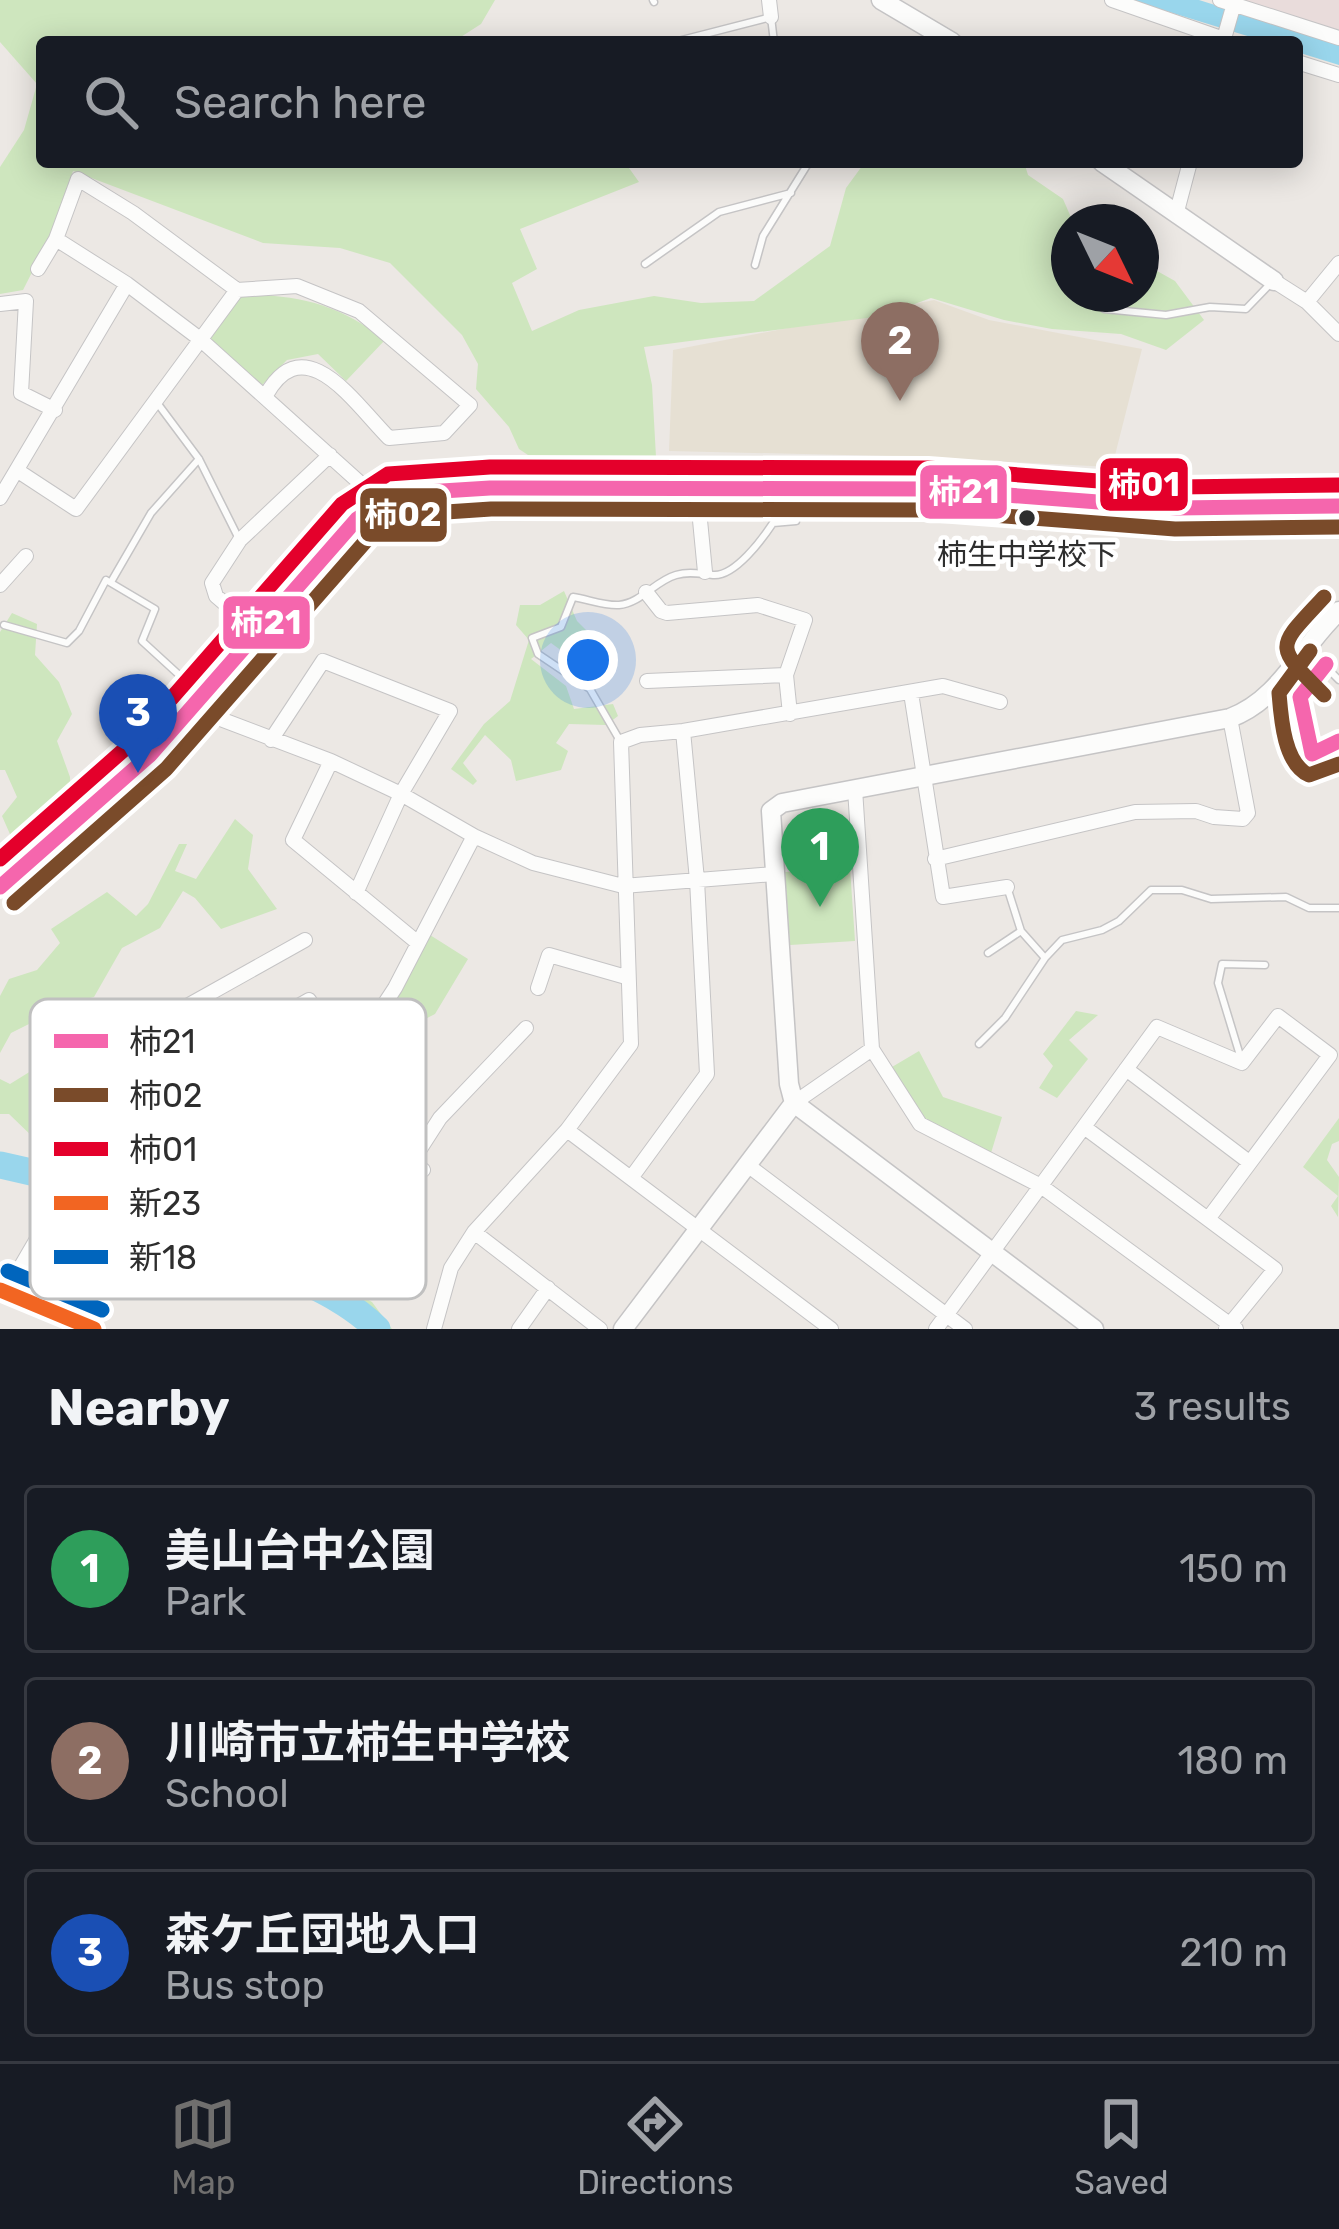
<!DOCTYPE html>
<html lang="en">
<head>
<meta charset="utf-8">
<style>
  :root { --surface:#171b24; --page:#20242c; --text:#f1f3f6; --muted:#9ea1a6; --line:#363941; --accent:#706f6e }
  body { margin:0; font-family:Rubik,"Noto Sans JP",sans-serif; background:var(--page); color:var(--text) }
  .compass { position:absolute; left:1051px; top:204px; width:108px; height:108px; border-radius:50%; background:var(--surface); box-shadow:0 6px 30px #0003; rotate:133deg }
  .you { position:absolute; left:588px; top:660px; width:42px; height:42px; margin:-30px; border:9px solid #fff; border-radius:50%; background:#1a73e8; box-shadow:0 0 0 18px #1a73e833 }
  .badge { display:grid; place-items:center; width:78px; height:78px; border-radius:50%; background:var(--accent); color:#fff; font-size:39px; font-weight:700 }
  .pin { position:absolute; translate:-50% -99px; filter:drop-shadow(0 3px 6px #0008) }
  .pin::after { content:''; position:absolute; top:63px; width:42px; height:36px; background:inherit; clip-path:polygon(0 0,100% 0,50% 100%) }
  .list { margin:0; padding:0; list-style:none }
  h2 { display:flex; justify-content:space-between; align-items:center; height:156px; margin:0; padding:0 48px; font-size:51px }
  h2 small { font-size:39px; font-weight:400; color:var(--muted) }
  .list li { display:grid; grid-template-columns:78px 1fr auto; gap:36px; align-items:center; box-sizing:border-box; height:168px; margin:0 24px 24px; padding:0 24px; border:3px solid var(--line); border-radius:12px }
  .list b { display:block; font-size:45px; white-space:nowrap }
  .list p { margin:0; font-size:39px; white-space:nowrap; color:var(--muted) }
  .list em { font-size:39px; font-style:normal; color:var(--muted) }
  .icon { flex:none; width:66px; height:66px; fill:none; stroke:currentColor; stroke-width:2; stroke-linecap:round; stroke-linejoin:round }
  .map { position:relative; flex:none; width:1339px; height:1329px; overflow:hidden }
  .search { position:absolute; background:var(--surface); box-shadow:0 6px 30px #0003; left:36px; right:36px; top:36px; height:132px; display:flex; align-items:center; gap:30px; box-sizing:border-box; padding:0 42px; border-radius:12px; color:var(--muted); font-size:45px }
  .sheet { height:732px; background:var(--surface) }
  nav { display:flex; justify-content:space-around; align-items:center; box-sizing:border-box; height:168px; border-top:3px solid var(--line); background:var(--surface); font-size:33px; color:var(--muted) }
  nav a { display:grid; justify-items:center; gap:6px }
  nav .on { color:var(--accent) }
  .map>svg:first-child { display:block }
  .education { fill:#e6e0d3 }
  .medical { fill:#e9dcdb }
  .green { fill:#cee6be }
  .water { fill:#99d6ec }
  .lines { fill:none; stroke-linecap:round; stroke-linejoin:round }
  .river { stroke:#99d6ec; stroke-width:27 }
  .lane-casing { stroke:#c5c4c5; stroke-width:9 }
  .street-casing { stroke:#c5c4c5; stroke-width:16 }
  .secondary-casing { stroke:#c5c4c5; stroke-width:21 }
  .lane { stroke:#fcfcfb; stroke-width:6 }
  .street { stroke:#fcfcfb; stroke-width:14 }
  .secondary { stroke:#fcfcfb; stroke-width:18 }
  .bus-1-casing { stroke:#fff; stroke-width:24 }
  .bus-2-casing { stroke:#fff; stroke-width:24 }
  .bus-3-casing { stroke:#fff; stroke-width:24 }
  .bus-4-casing { stroke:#fff; stroke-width:24 }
  .bus-5-casing { stroke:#fff; stroke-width:24 }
  .bus-1 { stroke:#f566ad; stroke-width:15 }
  .bus-2 { stroke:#7a4b2a; stroke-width:15 }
  .bus-3 { stroke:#e4002b; stroke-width:15 }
  .bus-4 { stroke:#f26522; stroke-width:15 }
  .bus-5 { stroke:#0065bd; stroke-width:15 }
  .bus-dot { fill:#2e2e2e; stroke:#fff; stroke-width:4.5 }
  .labels { text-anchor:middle; stroke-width:9; stroke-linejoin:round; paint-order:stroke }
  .bus-label { font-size:30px; fill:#2e2e2e; stroke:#fff }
  .key { fill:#fff; stroke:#c0c0c0; stroke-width:3 }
  .key-label { font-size:33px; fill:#2e2e2e }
  .line-badge { stroke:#fff; stroke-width:4.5 }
  .badge-label { font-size:33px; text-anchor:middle; font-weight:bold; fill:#fff }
</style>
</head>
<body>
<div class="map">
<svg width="1339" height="1329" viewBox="0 0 1339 1329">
  <rect width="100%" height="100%" fill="#ece8e4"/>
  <path class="education" d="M934 300 989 320 1142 349 1112 467 888 456 669 451 673 350Z"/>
  <path class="medical" d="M1241 0H1339V31L1241 2Z"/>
  <path class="green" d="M0 0H495L481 24 453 42H42V162H615L629 168 639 182 520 229 537 269 512 283 532 331 579 310 654 296 701 303 754 301 830 246 846 188 865 162H1024L1028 175 1063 199 1073 222H1069V294H1141V262L1175 281 1204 320 1166 350 1121 334 1052 329 1004 320 931 298 882 316 644 347 652 385 656 457 534 459 519 449 509 427 476 389 478 364 462 335 390 263 340 248 263 243 73 171 51 235 23 290 0 294V167L24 130 37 84 0 42Z
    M239 295C297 294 339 304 385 340L346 381 318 354 287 360 261 386 210 340Z
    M564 591 577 621 603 647 595 675 551 643 531 659 566 686 574 709 613 704 618 716 606 725 569 724 556 743 568 751 561 770 516 781 511 760 485 735 463 763 477 781 473 785 451 769 484 724 510 701 529 640 516 625 520 605H540Z
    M12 613 37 624 35 655 59 682 72 714 57 741 70 777 71 805 13 841 2 816 17 797 5 770H0V632Z
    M235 819 253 835 248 869 277 909 221 929 195 898 183 891 160 928 122 948 94 997 73 1002 11 1033 0 1053V996L9 979 37 970 60 943 51 929 107 892 136 916 148 904 179 844H187L175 871 196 879Z
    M850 868 855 941 790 945 785 872Z
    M430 935 468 959 435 1014 388 1038 420 1071 394 1098 357 1058V1048L373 1030Z
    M1076 1011 1098 1015 1069 1040 1088 1059 1057 1098 1039 1088 1053 1066 1043 1054Z
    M919 1051 943 1097 1002 1117 991 1153 926 1127 892 1067Z
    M64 1068 37 1141 9 1114H0V1079L10 1084 31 1071Z
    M1339 1118V1141L1332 1144 1327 1160 1339 1177 1338 1217 1331 1206 1338 1196 1303 1167Z
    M257 1236 372 1302 392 1329H381L249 1244Z"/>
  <path class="water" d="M1130 0H1199L1339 44V65L1297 52V42H1267Z"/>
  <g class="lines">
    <path class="river" d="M0 1165 53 1177 153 1146C186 1164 193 1213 222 1236 269 1272 335 1286 377 1329"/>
    <g class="lane-casing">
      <path id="lane" d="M653 0 654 2
        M596 42H598
        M674 42 771 17 774 42
        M645 264 719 212 791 193
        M755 265 763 236 809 162
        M1104 309 1166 315 1210 307 1246 309 1271 283
        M155 400 199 459 238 537
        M872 465 1027 470 1136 483V502
        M111 582 151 513 199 459
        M4 625 67 643 79 631 106 580 155 609 142 641 201 695
        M1308 649 1339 680
        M1326 664 1300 697 1312 754 1339 741
        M619 739 590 689 538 654 532 638 561 627 573 597C587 599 605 606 619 605 641 603 655 581 676 575 689 571 700 574 713 575 735 577 763 538 773 523L796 521V489
        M1008 890 1021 931 1045 958
        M988 953 1021 931
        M979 1044 1005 1018 1045 958 1062 940 1102 930 1119 921 1151 890H1182L1211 899 1286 897 1309 908H1339
        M1242 1062 1218 983 1222 964 1265 965"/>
    </g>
    <g class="street-casing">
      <path id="street" d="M769 0 771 17
        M1112 0 1224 39
        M1220 0 1339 38
        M1223 42 1235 0
        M1297 62 1339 75
        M1176 215 1190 162
        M38 269 56 239
        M1274 281 1307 302 1339 334
        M1307 302 1339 263
        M0 304 26 301 21 393 55 410
        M266 395C305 326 355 404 389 438L444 433 470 405 359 311 297 286 237 290 133 213 78 179 56 239 127 284 200 339 380 501
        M18 471 76 509 237 290
        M0 498 127 284
        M705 572 697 489H928L1177 508 1339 506
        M0 585 26 556
        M646 592 661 611 667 613 758 605 805 620 786 675 790 714
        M259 633 216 596 212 583 240 540 330 455
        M647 681 786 675
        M911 693 943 897 1007 887
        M194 709 331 761 401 794 474 836 533 863 623 886 774 874
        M271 740 323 661 450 711 401 794 356 893
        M331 761 293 840 418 943
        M855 789 872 1049 920 1124 1041 1186 1236 1329
        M935 859 1135 812 1196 811 1214 817 1243 819 1248 813 1230 718
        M305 940 171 1015 197 1063 309 1000 341 1053 382 1096 322 1198
        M538 988 549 955 626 977
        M120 1047 145 1091 197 1063
        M1126 1069 1249 1162
        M794 1103 872 1049
        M1084 1127 1275 1269 1226 1329
        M567 1130 831 1329
        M362 1134 423 1170
        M411 1163 440 1118 526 1028
        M746 1164 965 1329
        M631 1178 707 1074 697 880 683 731
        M474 1232 600 1329
        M6 1292 41 1232 51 1190 66 1179 200 1127 231 1101 341 1053 370 1026 395 988 474 836
        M434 1329 451 1268 474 1232 567 1130 631 1044 621 742 640 735 683 731 943 686 1000 702
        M519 1329 548 1288
        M936 1329 1157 1027 1242 1063 1278 1016 1330 1055 1208 1219"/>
    </g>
    <g class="secondary-casing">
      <path id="secondary" d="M881 0 952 42
        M1102 162 1274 281
        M0 887 150 755 357 519 380 501 414 492 490 488 697 489
        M0 1290 94 1329
        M623 1329 794 1103
        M1094 1329 794 1103 789 1084 771 811 782 803 1230 718C1281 699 1300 647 1339 611"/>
    </g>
    <use href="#lane" class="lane"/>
    <use href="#street" class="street"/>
    <use href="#secondary" class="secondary"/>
    <g class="bus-1-casing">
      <path id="bus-1" d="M1326 664 1300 697 1312 754 1339 741
        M0 887 150 755 357 519 394 494 490 488 928 489 1177 508 1339 506"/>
    </g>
    <g class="bus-2-casing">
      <path id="bus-2" d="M1324 597C1276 649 1273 644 1324 695
        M1310 651 1279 693C1281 718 1284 764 1309 775L1339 764
        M14 903 166 769 371 535 401 515 491 509 927 510 1175 529 1339 527"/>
    </g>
    <g class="bus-3-casing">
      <path id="bus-3" d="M0 859 135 740 342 504 388 474 490 467 928 468 1178 487 1339 485"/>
    </g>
    <g class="bus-4-casing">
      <path id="bus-4" d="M0 1290 94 1329"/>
    </g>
    <g class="bus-5-casing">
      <path id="bus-5" d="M8 1271 102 1310"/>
    </g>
    <use href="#bus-1" class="bus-1"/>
    <use href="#bus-2" class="bus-2"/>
    <use href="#bus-3" class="bus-3"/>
    <use href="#bus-4" class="bus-4"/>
    <use href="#bus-5" class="bus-5"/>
  </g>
  <circle class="bus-dot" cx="1027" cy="518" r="10"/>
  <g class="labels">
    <g class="bus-label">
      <text x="1027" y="565">柿生中学校下</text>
    </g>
  </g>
  <rect x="30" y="999" width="396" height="300" rx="18" class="key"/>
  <rect x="54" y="1034" width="54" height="14" fill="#f566ad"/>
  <rect x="54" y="1088" width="54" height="14" fill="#7a4b2a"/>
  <rect x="54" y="1142" width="54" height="14" fill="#e4002b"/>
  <rect x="54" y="1196" width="54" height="14" fill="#f26522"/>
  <rect x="54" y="1250" width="54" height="14" fill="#0065bd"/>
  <g class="key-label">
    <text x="129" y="1053">柿21</text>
    <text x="129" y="1107">柿02</text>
    <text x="129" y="1161">柿01</text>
    <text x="129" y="1215">新23</text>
    <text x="129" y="1269">新18</text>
  </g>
  <g class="line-badge">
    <rect x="1098" y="456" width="92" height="57" rx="12" fill="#e4002b"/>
    <rect x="918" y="463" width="91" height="58" rx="12" fill="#f566ad"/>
    <rect x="358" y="486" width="91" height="58" rx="12" fill="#7a4b2a"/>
    <rect x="221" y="594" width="91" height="57" rx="12" fill="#f566ad"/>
  </g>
  <g class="badge-label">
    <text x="1144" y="496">柿01</text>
    <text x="964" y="503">柿21</text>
    <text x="403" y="526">柿02</text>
    <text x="266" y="634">柿21</text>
  </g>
</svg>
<svg class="compass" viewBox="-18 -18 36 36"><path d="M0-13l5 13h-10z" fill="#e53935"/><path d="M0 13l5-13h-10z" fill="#9ea1a6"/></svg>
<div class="you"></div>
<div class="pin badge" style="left:820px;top:907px;background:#2e9e5b">1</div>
<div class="pin badge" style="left:900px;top:401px;background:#8d6e63">2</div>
<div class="pin badge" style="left:138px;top:773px;background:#1a4fb4">3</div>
<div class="search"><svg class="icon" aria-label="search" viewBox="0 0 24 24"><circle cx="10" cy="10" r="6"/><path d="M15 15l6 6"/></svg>Search here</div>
</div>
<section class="sheet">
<h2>Nearby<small>3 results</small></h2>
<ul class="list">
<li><span class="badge" style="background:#2e9e5b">1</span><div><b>美山台中公園</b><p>Park</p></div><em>150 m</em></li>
<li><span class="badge" style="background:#8d6e63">2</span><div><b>川崎市立柿生中学校</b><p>School</p></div><em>180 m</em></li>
<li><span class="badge" style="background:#1a4fb4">3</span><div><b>森ケ丘団地入口</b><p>Bus stop</p></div><em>210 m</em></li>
</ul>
</section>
<nav>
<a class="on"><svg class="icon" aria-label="map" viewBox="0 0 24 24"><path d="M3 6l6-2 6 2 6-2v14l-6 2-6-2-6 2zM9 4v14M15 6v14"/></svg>Map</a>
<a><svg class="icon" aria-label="directions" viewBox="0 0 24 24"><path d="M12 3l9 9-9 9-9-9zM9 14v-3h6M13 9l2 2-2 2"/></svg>Directions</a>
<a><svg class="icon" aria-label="saved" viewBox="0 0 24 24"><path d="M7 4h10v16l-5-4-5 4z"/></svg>Saved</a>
</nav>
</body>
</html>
